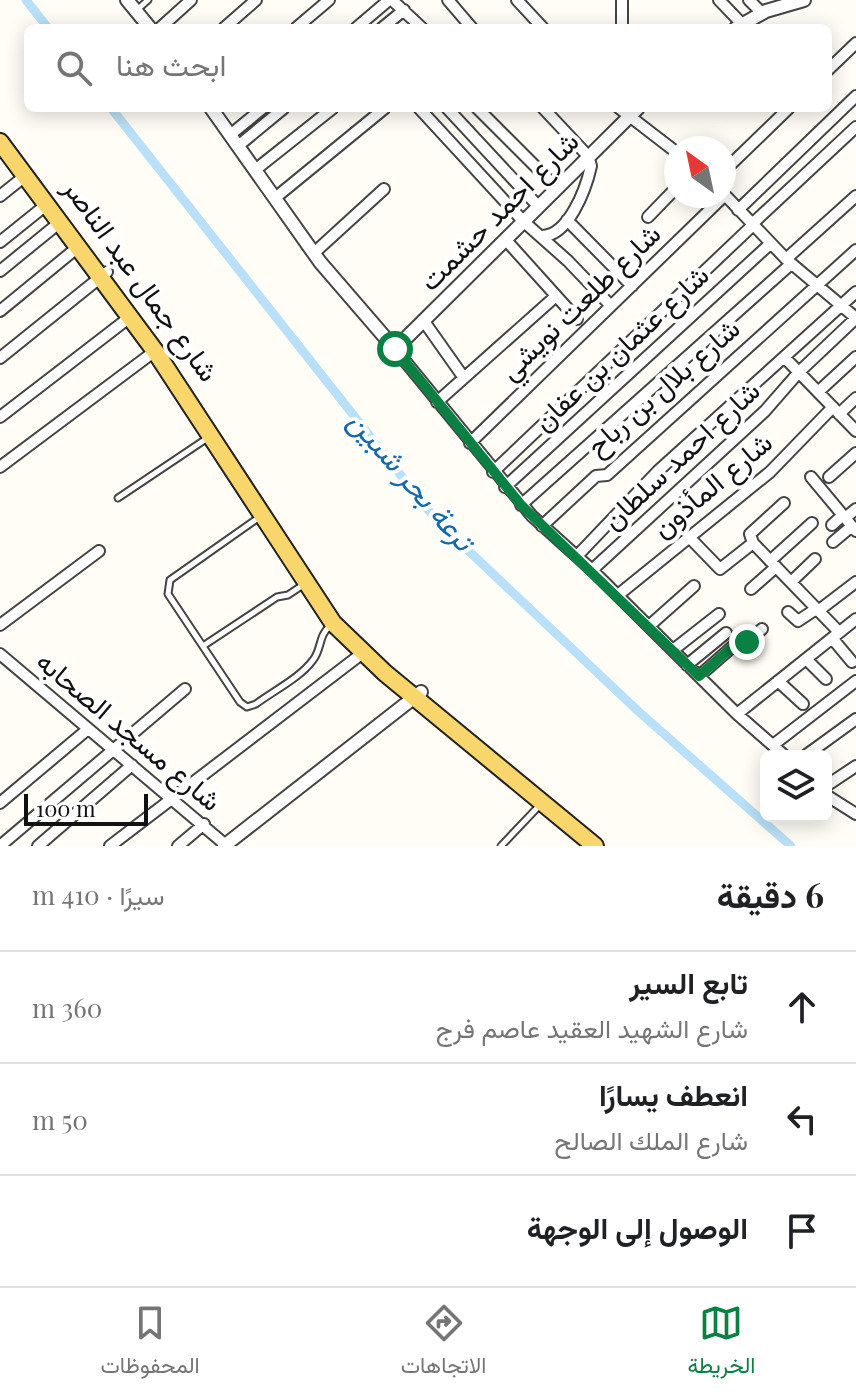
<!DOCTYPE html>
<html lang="ar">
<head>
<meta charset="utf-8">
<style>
  :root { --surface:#fff; --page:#f2f2f2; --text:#202124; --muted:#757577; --line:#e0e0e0; --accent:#0b8043 }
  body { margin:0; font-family:"Playfair Display",Vazirmatn,serif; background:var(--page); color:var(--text); direction:rtl }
  .controls { position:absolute; right:24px; bottom:24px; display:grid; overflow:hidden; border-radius:12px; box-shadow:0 4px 20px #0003 }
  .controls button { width:72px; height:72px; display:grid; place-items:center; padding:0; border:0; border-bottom:2px solid var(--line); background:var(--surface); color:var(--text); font:40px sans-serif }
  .compass { position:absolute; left:664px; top:136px; width:72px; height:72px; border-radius:50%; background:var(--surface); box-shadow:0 4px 20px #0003; rotate:327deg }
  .scale { position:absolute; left:24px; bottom:20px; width:124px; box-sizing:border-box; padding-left:8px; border:4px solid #111; border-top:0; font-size:22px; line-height:28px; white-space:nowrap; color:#111; -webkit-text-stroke:6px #fff; paint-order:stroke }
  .stop { position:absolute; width:24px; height:24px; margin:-18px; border:6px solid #0b8043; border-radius:50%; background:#fff }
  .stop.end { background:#0b8043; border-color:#fff; box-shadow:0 2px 8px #0008 }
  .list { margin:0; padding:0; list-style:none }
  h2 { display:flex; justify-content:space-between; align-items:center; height:104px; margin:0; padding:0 32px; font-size:34px }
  h2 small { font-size:26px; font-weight:400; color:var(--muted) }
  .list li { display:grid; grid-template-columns:52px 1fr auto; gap:24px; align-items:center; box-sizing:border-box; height:112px; padding:0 32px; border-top:2px solid var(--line) }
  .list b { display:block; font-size:30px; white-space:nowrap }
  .list p { margin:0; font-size:26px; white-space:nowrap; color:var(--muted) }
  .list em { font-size:26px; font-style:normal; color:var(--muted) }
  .icon { flex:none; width:44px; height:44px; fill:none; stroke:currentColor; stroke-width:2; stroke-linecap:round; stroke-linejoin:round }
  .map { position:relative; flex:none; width:856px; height:846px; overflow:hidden; direction:ltr }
  .search { position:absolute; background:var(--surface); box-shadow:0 4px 20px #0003; left:24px; right:24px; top:24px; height:88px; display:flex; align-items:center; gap:20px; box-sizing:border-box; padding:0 28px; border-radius:12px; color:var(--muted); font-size:30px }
  .sheet { height:440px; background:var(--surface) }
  nav { display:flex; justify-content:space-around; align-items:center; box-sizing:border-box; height:112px; border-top:2px solid var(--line); background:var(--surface); font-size:22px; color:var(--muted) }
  nav a { display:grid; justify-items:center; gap:4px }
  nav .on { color:var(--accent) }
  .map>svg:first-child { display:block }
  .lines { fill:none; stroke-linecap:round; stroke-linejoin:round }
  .canal { stroke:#b9e0f7; stroke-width:9 }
  .service-casing { stroke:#444; stroke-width:9 }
  .minor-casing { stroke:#444; stroke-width:14 }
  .tertiary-casing { stroke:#444; stroke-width:16 }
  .primary-casing { stroke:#222; stroke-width:20 }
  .service { stroke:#fff; stroke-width:5 }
  .minor { stroke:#fff; stroke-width:10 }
  .tertiary { stroke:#fff; stroke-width:12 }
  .primary { stroke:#f9d66b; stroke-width:16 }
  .route { stroke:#0b8043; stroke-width:10 }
  .labels { text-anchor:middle; stroke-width:8; stroke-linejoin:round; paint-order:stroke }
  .street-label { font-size:28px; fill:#111; stroke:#fff }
  .water-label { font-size:30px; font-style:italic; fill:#1768a6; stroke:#fff }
</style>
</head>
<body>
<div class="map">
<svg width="856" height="846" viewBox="0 0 856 846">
  <rect width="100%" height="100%" fill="#fffdf5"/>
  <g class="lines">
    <path class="canal" d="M26 0 48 28
      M111 108 437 521 638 711 791 846"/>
    <g class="service-casing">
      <path id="service" d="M137 10 148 0
        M118 498 209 437
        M261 516 170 580 168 594 240 702 247 707 256 704C273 691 300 678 313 660 322 649 318 636 330 626
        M203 646 277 597 288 595 303 585
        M501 846 539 806"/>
    </g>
    <g class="minor-casing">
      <path id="minor" d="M392 0 422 28
        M448 0 472 28
        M517 0 543 28
        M622 0V28
        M719 0 742 24
        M749 0 762 13
        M160 28 191 0
        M224 28 256 0
        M296 28 329 0
        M356 28 389 0
        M382 28 404 10
        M828 70 856 43
        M419 108 523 221 568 261 611 306
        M447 108 538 206
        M477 108 556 187
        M619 108 676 152
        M230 135 263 108
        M238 146 284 108
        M255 170 333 108
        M724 171 789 108
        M724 194 786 259 856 318
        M0 196 25 176
        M275 198 385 108
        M738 210 856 96
        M648 217 676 188
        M567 220 632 286
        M751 225 856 127
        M540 236C568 238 586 189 591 166L588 156 543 108
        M505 239 577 319
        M0 242 46 205
        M314 253 384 189
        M786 259 856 196
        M0 271 59 223
        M0 311 78 247
        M423 320 464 378
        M395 349 532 516 592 570 737 714 785 756
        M784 357 856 431
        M0 358 107 272
        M818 392 856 357
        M437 402 556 296
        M839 414 856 398
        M0 417 130 317
        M470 443 724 196
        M0 467 155 351
        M493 472 752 226
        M811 477 856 531
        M829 477 856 453
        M505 487 770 244
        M521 505 791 264
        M845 518 856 509
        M832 525 843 515
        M542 526 596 476 607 475 856 250
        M689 537 720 569 753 543
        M833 542 852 526
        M753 543 839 632
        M753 543 750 534 784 503
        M577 556 658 471 856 292
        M770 561 812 523
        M592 570 765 411 799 372 856 318
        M791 582 815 559
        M751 589 776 567
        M618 595 770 472 833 407
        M818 611 856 582
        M788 612 798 621 816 609
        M0 625 99 551
        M649 626 694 586
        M832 638 852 662
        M673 650 719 614
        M0 654 227 846
        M806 659 826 679
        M687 665 726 633
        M699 676 739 641 747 642 762 629
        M778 681 803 704
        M737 714 856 619
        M773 745 856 681
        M805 756 856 719
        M826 786 856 766
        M826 795 856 814
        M0 803 88 729
        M0 846 185 689
        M38 846 132 765
        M110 846 364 652
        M178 846 204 824"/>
    </g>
    <g class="tertiary-casing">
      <path id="tertiary" d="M127 0 150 28
        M736 28 766 11 804 0
        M211 108 320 262 395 349 638 108
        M224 846 421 692"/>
    </g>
    <g class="primary-casing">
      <path id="primary" d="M0 142 155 351 333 623 385 673 595 846"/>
    </g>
    <use href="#service" class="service"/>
    <use href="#minor" class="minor"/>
    <use href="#tertiary" class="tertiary"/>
    <use href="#primary" class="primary"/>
  </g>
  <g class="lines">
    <path class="route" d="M395 349 521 505 699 676 739 641 747 642"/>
  </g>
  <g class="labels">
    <g class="street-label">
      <text transform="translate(499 211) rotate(-45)" y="10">شارع احمد حشمت</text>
      <text transform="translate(141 280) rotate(54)" y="10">شارع جمال عبد الناصر</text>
      <text transform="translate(580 302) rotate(-44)" y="10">شارع طلعت نويشي</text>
      <text transform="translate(621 348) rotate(-43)" y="10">شارع عثمان بن عفان</text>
      <text transform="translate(663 387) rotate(-41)" y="10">شارع بلال بن رباح</text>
      <text transform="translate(681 455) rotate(-43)" y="10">شارع احمد سلطان</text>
      <text transform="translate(712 485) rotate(-40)" y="10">شارع المأذون</text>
      <text transform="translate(129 731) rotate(40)" y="10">شارع مسجد الصحابه</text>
    </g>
    <g class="water-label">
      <text transform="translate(411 481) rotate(49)" y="10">ترعة بحر شبين</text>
    </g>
  </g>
</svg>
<div class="controls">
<button><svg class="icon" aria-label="layers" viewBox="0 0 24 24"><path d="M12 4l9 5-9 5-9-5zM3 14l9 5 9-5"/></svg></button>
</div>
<svg class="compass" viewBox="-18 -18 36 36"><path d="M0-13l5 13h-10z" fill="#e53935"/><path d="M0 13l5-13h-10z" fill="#757577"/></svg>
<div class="scale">100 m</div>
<div class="stop" style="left:395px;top:349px"></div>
<div class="stop end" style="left:747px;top:642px"></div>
<div class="search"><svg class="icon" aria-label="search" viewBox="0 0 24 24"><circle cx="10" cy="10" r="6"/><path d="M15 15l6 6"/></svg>ابحث هنا</div>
</div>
<section class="sheet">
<h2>6 دقيقة<small>سيرًا · 410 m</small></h2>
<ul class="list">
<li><svg class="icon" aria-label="ahead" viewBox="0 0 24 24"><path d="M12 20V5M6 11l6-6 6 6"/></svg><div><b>تابع السير</b><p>شارع الشهيد العقيد عاصم فرج</p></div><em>360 m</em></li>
<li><svg class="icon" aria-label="left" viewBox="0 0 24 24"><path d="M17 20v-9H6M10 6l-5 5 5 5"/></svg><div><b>انعطف يسارًا</b><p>شارع الملك الصالح</p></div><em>50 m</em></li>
<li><svg class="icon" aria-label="arrive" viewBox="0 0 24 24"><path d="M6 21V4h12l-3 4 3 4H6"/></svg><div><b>الوصول إلى الوجهة</b></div></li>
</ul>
</section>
<nav>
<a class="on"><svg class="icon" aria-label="map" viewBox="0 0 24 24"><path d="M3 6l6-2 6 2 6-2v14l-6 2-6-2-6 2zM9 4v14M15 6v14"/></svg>الخريطة</a>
<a><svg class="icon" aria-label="directions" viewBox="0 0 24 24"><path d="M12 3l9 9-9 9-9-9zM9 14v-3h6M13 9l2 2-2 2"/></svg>الاتجاهات</a>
<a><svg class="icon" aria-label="saved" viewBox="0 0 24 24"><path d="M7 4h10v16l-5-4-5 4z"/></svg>المحفوظات</a>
</nav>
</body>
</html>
